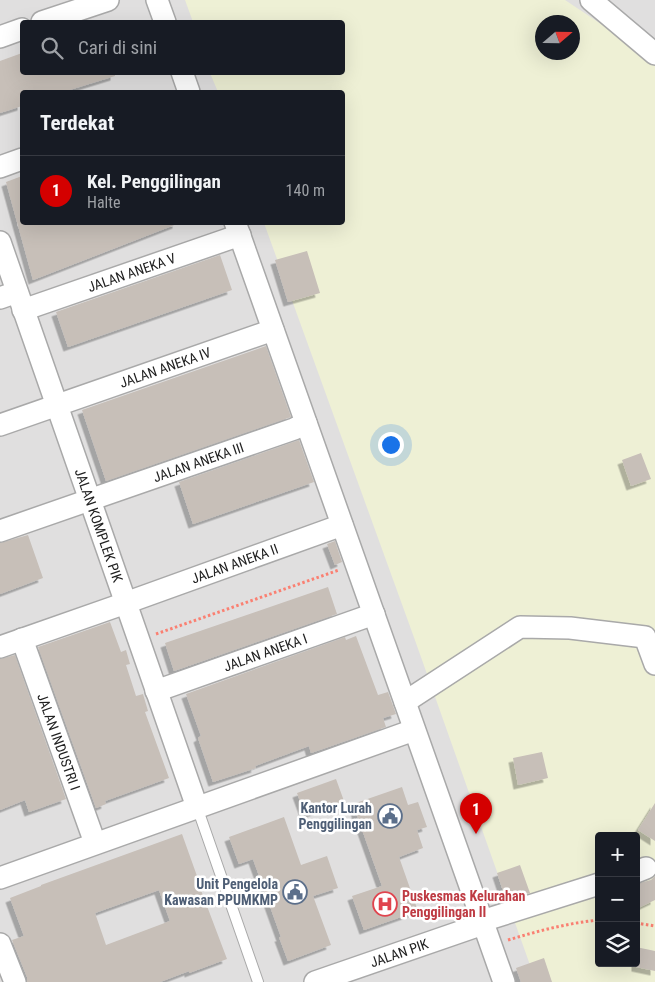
<!DOCTYPE html>
<html lang="id">
<head>
<meta charset="utf-8">
<style>
  :root { --surface:#171b24; --page:#242831; --text:#f1f3f6; --muted:#9ea1a6; --line:#363941; --accent:#d40000 }
  body { margin:0; font-family:"Roboto Condensed",sans-serif; background:var(--page); color:var(--text) }
  .controls { position:absolute; right:15px; bottom:15px; display:grid; overflow:hidden; border-radius:5px; box-shadow:0 5px 20px #0002 }
  .controls button { width:45px; height:45px; display:grid; place-items:center; padding:0; border:0; border-bottom:1px solid var(--line); background:var(--surface); color:var(--text); font:25px sans-serif }
  .compass { position:absolute; left:535px; top:15px; width:45px; height:45px; border-radius:50%; background:var(--surface); box-shadow:0 5px 20px #0002; rotate:70deg }
  .you { position:absolute; left:390px; top:444px; width:18px; height:18px; margin:-12px; border:4px solid #fff; border-radius:50%; background:#1a73e8; box-shadow:0 0 0 8px #1a73e833 }
  .badge { display:grid; place-items:center; width:32px; height:32px; border-radius:50%; background:var(--accent); color:#fff; font-size:16px; font-weight:700 }
  .pin { position:absolute; translate:-50% -41px; filter:drop-shadow(0 1px 2px #0008) }
  .pin::after { content:''; position:absolute; top:26px; width:18px; height:15px; background:inherit; clip-path:polygon(0 0,100% 0,50% 100%) }
  .list { margin:0; padding:0; list-style:none }
  h2 { display:flex; justify-content:space-between; align-items:center; height:65px; margin:0; padding:0 20px; font-size:21px }
  h2 small { font-size:16px; font-weight:400; color:var(--muted) }
  .list li { display:grid; grid-template-columns:32px 1fr auto; gap:15px; align-items:center; box-sizing:border-box; height:70px; padding:0 20px; border-top:1px solid var(--line) }
  .list b { display:block; font-size:19px; white-space:nowrap }
  .list p { margin:0; font-size:16px; white-space:nowrap; color:var(--muted) }
  .list em { font-size:16px; font-style:normal; color:var(--muted) }
  .icon { flex:none; width:28px; height:28px; fill:none; stroke:currentColor; stroke-width:2; stroke-linecap:round; stroke-linejoin:round }
  .map { position:relative; flex:none; width:655px; height:982px; overflow:hidden }
  .search { position:absolute; background:var(--surface); box-shadow:0 5px 20px #0002; left:20px; top:20px; width:325px; height:55px; display:flex; align-items:center; gap:12px; box-sizing:border-box; padding:0 18px; border-radius:5px; color:var(--muted); font-size:19px }
  .panel { position:absolute; background:var(--surface); box-shadow:0 5px 20px #0002; left:20px; top:90px; width:325px; height:135px; border-radius:5px }
  .map>svg:first-child { display:block }
  .residential { fill:#e0dfdf; fill-rule:evenodd }
  .farmland { fill:#eef0d5; fill-rule:evenodd }
  .building { fill:#c7bfb8; fill-rule:evenodd; filter:url(#shadow) }
  .lines { fill:none; stroke-linecap:round; stroke-linejoin:round }
  .lane-casing { stroke:#a9a9a9; stroke-width:12 }
  .street-casing { stroke:#a9a9a9; stroke-width:24 }
  .path { stroke:#fa8072; stroke-width:3; stroke-dasharray:2.5 2.5; stroke-linecap:butt }
  .lane { stroke:#fff; stroke-width:10 }
  .street { stroke:#fff; stroke-width:21 }
  .labels { text-anchor:middle; stroke-width:5; stroke-linejoin:round; paint-order:stroke }
  .street-label { font-size:14px; fill:#222; stroke:#fff }
  .service-label { font-size:14px; font-weight:bold; fill:#4e5e75; stroke:#fff; text-anchor:end }
  .health-label { font-size:14px; font-weight:bold; fill:#be3a42; stroke:#fff; text-anchor:start }
</style>
</head>
<body>
<div class="map">
<svg width="655" height="982" viewBox="0 0 655 982">
  <defs>
    <filter id="shadow"><feDropShadow dx="-4.5" dy="4.5" stdDeviation="0" flood-color="#0004"/></filter>
  </defs>
  <rect width="100%" height="100%" fill="#f2efe9"/>
  <path class="residential" d="M0 0H655V982H0ZM22 22H342V72H22ZM542 22H572V52H542ZM22 92H342V222H22ZM599 836H636V963H599Z"/>
  <path class="farmland" d="M185 0H565L655 60V982H536L416 643 264 223 342 222V92H218L210 73 342 72V22H193ZM542 22H572V52H542ZM599 836H636V963H599Z"/>
  <path class="building" d="M22 53V72H115V76L63 92H22V106L0 113V61Z
    M22 176V222H177V224L33 280 6 182Z
    M307 251 320 293 288 302 275 260Z
    M220 255 232 290 68 347 56 312Z
    M266 346 291 417 106 481 82 410Z
    M299 440 314 482 193 524 179 482Z
    M641 453 651 479 631 486 622 460Z
    M28 535 43 578 0 594V543Z
    M335 541 342 562 335 565 327 544Z
    M328 587 337 614 174 671 165 643Z
    M110 622 121 652 126 650 130 664 126 665 136 696 143 694 148 711 145 712 169 778 105 801 106 804 96 808 38 647Z
    M356 636 378 695 388 692 396 714 383 718 386 727 311 753 309 746 255 766 256 768 213 782 198 738 201 736 186 694 345 637 346 640Z
    M15 655 66 799 29 812 25 800 0 810V659Z
    M542 752 548 778 518 785 513 758Z
    M336 779 344 801 305 815 297 793Z
    M402 787 408 805 418 802 427 827 417 830 423 848 399 857 418 911 364 930 352 896 382 886 353 804Z
    M655 803V841L638 830Z
    M284 817 301 865 327 856 338 888 313 896 331 945 288 961 279 937H281L253 859 239 864 229 837Z
    M182 834 197 876 196 877 227 959 189 973V971L160 982H27V977L12 940 24 936 10 898 41 886V885ZM159 890 170 921 106 945 95 913Z
    M520 865 530 893 506 900 497 873Z
    M655 876V900L636 909V884L651 880Z
    M636 947 655 951V971L636 967Z
    M544 958 552 982H521L516 968Z"/>
  <g class="lines">
    <g class="lane-casing">
      <path id="lane" d="M197 807 258 982"/>
    </g>
    <g class="street-casing">
      <g id="street">
        <path d="M157 0 165 22"/>
        <path d="M591 0 655 54"/>
        <path d="M42 22 108 0"/>
        <path d="M0 37 22 29"/>
        <path d="M182 72 189 92"/>
        <path d="M0 167 22 159"/>
        <path d="M235 222 504 982"/>
        <path id="s1" d="M0 242 197 807"/>
        <path d="M0 298 17 292"/>
        <path id="s2" d="M23 310 240 235"/>
        <path id="s3" d="M0 425 273 330"/>
        <path id="s4" d="M0 531 294 429 306 423"/>
        <path id="s5" d="M22 639 95 843"/>
        <path id="s6" d="M0 647 120 605 342 525"/>
        <path id="s7" d="M156 691 374 614"/>
        <path d="M405 702 520 627 570 628 645 637 655 664"/>
        <path d="M636 872 646 868"/>
        <path d="M0 878 414 730"/>
        <path d="M482 921 599 884"/>
        <path d="M0 944 15 982"/>
        <path id="s8" d="M315 982 483 924"/>
      </g>
    </g>
    <path class="path" d="M156 634 339 570
      M636 923 655 926
      M508 940C538 931 568 923 599 920"/>
    <use href="#lane" class="lane"/>
    <use href="#street" class="street"/>
  </g>
  <defs>
    <g id="civic-ring" transform="scale(1.25)"><circle r="9.5" fill="#fff" stroke="#5c6f8a" stroke-width="1.5"/><path d="M-.6-6.5H3V-4.5H.6V-3L4-1V1h2V6H-6V1h2V-1L-.6-3ZM-1.2 2.5V6h2.4V2.5Z" fill="#5c6f8a"/></g>
    <g id="hospital-ring" transform="scale(1.25)"><circle r="9.5" fill="#fff" stroke="#e0444e" stroke-width="1.5"/><path d="M-5-5h3v3.5h4V-5h3V5h-3V1.5h-4V5h-3Z" fill="#e0444e"/></g>
  </defs>
  <g fill-rule="evenodd">
    <use href="#civic-ring" x="390" y="816"/>
    <use href="#civic-ring" x="295" y="892"/>
    <use href="#hospital-ring" x="385" y="904"/>
  </g>
  <g class="labels">
    <g class="street-label">
      <text dy="5" stroke="none"><textPath href="#s2" startOffset="115">JALAN ANEKA V</textPath></text>
      <text dy="5" stroke="none"><textPath href="#s3" startOffset="175">JALAN ANEKA IV</textPath></text>
      <text dy="5" stroke="none"><textPath href="#s4" startOffset="210">JALAN ANEKA III</textPath></text>
      <text dy="5" stroke="none"><textPath href="#s1" startOffset="300">JALAN KOMPLEK PIK</textPath></text>
      <text dy="5" stroke="none"><textPath href="#s6" startOffset="249">JALAN ANEKA II</textPath></text>
      <text dy="5" stroke="none"><textPath href="#s7" startOffset="116">JALAN ANEKA I</textPath></text>
      <text dy="5" stroke="none"><textPath href="#s5" startOffset="109">JALAN INDUSTRI I</textPath></text>
      <text dy="5" stroke="none"><textPath href="#s8" startOffset="89">JALAN PIK</textPath></text>
    </g>
    <g class="service-label">
      <text x="372" y="813">Kantor Lurah<tspan x="372" dy="16">Penggilingan</tspan></text>
      <text x="278" y="889">Unit Pengelola<tspan x="278" dy="16">Kawasan PPUMKMP</tspan></text>
    </g>
    <g class="health-label">
      <text x="402" y="901">Puskesmas Kelurahan<tspan x="402" dy="16">Penggilingan II</tspan></text>
    </g>
  </g>
</svg>
<div class="controls">
<button>+</button>
<button>−</button>
<button><svg class="icon" aria-label="layers" viewBox="0 0 24 24"><path d="M12 4l9 5-9 5-9-5zM3 14l9 5 9-5"/></svg></button>
</div>
<svg class="compass" viewBox="-18 -18 36 36"><path d="M0-13l5 13h-10z" fill="#e53935"/><path d="M0 13l5-13h-10z" fill="#9ea1a6"/></svg>
<div class="you"></div>
<div class="pin badge" style="left:476px;top:834px">1</div>
<div class="search"><svg class="icon" aria-label="search" viewBox="0 0 24 24"><circle cx="10" cy="10" r="6"/><path d="M15 15l6 6"/></svg>Cari di sini</div>
<section class="panel">
<h2>Terdekat<small></small></h2>
<ul class="list">
<li><span class="badge">1</span><div><b>Kel. Penggilingan</b><p>Halte</p></div><em>140 m</em></li>
</ul>
</section>
</div>
</body>
</html>
